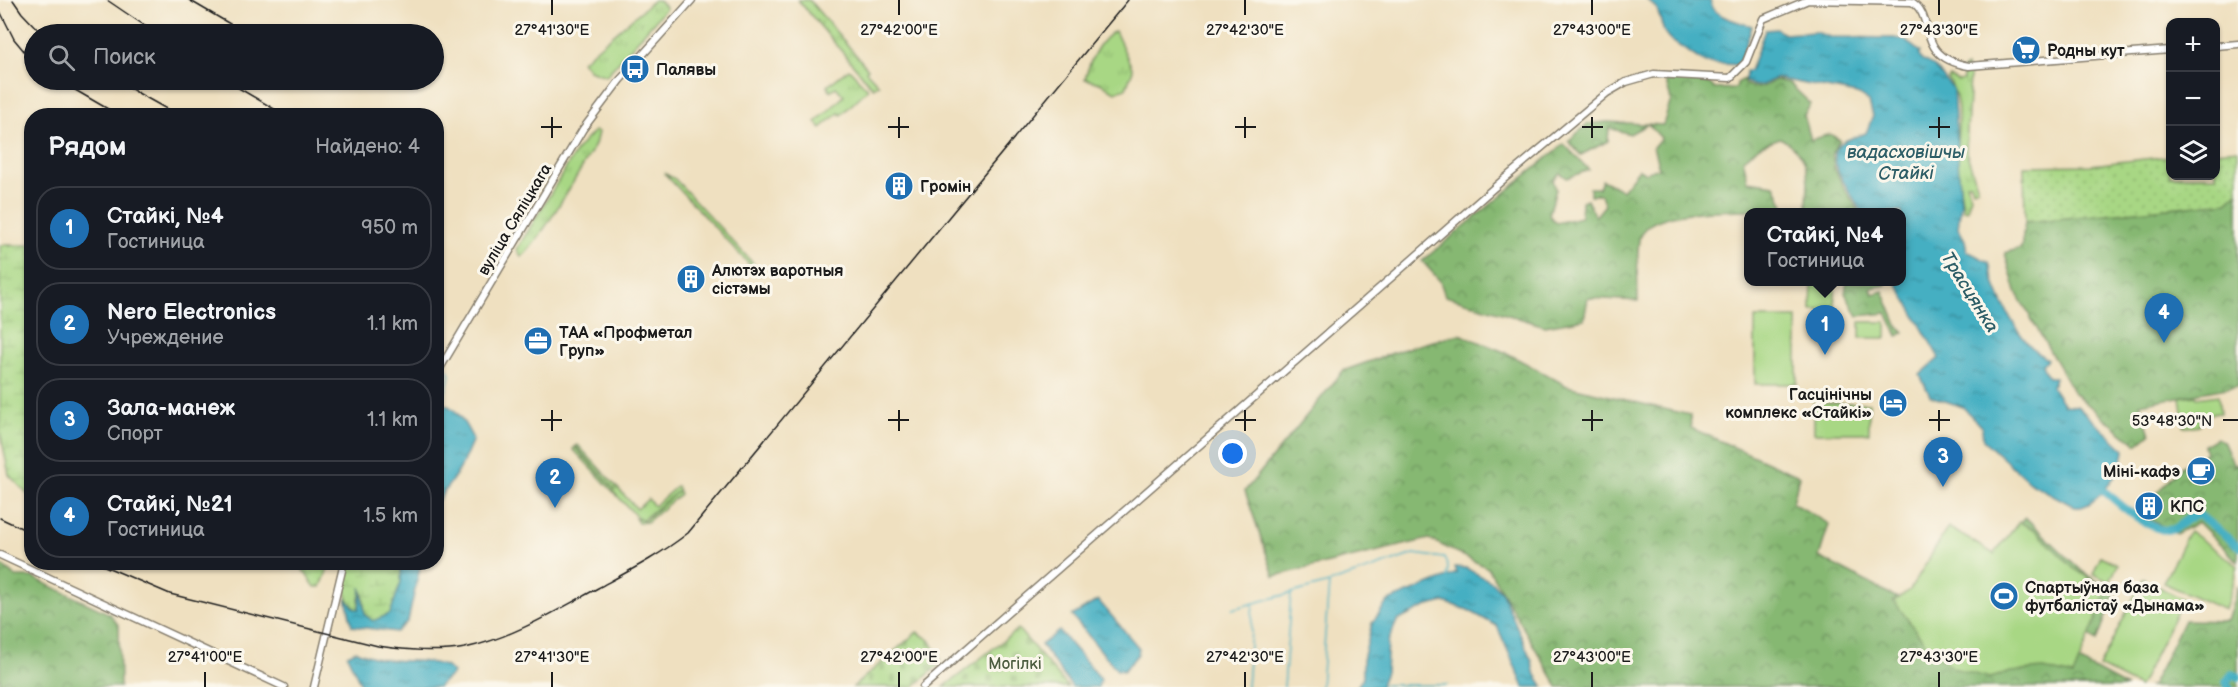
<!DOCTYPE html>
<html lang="ru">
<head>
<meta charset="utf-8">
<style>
  :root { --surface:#171b24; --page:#242831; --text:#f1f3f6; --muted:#9ea1a6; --line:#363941; --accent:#1f6fb2 }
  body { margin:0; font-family:"Balsamiq Sans",sans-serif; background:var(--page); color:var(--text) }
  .controls { position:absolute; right:18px; top:18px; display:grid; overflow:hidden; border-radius:12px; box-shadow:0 2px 4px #0004 }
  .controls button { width:54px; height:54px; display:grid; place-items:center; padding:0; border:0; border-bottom:2px solid var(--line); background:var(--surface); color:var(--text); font:30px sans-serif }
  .you { position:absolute; left:1233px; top:454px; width:21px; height:21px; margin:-15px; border:4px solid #fff; border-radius:50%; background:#1a73e8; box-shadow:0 0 0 9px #1a73e833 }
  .badge { display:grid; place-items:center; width:39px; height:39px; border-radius:50%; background:var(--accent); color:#fff; font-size:20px; font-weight:700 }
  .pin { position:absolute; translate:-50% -50px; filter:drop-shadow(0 2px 3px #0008) }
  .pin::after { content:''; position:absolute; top:32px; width:21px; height:18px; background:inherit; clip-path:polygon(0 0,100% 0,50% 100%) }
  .popup { position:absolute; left:1744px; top:208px; width:162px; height:78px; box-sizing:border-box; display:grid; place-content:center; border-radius:12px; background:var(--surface); filter:drop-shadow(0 2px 4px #0005); font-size:20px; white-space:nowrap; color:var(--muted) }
  .popup b { font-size:22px; color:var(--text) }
  .popup::after { content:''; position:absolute; left:50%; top:100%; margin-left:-12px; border:12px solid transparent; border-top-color:var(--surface) }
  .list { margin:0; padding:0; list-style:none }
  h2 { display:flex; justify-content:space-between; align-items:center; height:78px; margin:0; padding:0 24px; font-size:26px }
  h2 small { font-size:20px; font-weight:400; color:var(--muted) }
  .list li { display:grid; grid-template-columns:39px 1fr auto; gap:18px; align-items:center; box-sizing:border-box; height:84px; margin:0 12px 12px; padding:0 12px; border:2px solid var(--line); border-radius:24px }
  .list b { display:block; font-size:22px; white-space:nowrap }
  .list p { margin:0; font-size:20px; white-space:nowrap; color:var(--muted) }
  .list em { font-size:20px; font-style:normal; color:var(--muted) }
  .icon { flex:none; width:33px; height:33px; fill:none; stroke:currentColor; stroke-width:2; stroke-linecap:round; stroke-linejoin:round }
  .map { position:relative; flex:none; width:2238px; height:687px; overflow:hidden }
  .search { position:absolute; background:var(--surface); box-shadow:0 2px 4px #0004; left:24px; top:24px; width:420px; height:66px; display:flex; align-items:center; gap:15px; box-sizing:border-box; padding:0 21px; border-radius:33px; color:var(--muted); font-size:22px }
  .panel { position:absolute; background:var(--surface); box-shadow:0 2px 4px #0004; left:24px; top:108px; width:420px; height:462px; border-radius:24px }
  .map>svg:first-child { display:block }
  .grass { fill:url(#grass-tufts); stroke:#627a50; stroke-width:1.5 }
  .forest { fill:url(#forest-crowns); stroke:#516a47; stroke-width:1.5 }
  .wetland { fill:url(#wetland-marsh); stroke:#627a50; stroke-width:1.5 }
  .cemetery { fill:url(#cemetery-stones); stroke:#627a50; stroke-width:1.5 }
  .park { fill:url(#park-dots); stroke:#627a50; stroke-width:1.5 }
  .pitch { fill:#a8d784; stroke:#627a50; stroke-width:1.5 }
  .water { fill:url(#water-ripples); stroke:#30666f; stroke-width:1.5 }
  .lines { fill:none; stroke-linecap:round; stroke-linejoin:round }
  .stream { stroke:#44afc2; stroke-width:1.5 }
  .river { stroke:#44afc2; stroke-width:8 }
  .secondary-casing { stroke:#867e6e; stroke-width:9 }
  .secondary { stroke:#fff; stroke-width:6 }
  .rail { stroke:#1c1c1c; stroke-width:1.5 }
  .ticks { fill:none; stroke:#1c1c1c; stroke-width:2 }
  .labels { text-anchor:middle; stroke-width:6; stroke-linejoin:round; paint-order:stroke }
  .poi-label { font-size:16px; font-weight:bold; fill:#1c1c1c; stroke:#fbf7ec; text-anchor:start }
  .street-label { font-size:16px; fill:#1c1c1c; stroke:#fbf7ec }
  .park-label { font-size:16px; fill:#4d5d40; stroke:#fbf7ec }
  .water-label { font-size:18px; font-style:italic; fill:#2e5e67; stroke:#fbf7ec }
  .ticks-label { font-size:15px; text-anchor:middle; fill:#1c1c1c; stroke:#fbf7ec; stroke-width:6; stroke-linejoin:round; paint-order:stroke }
</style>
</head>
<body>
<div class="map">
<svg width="2238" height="687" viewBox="0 0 2238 687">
  <defs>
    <pattern id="grass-tufts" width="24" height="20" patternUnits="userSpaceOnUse" patternTransform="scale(1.5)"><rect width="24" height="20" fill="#a8d784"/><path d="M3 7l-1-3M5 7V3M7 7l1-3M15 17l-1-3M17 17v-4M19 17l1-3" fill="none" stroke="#90b871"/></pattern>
    <pattern id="forest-crowns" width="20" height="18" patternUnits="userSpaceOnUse" patternTransform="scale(1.5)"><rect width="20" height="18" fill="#86b872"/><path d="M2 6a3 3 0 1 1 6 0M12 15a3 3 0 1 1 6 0" fill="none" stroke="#6d955d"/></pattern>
    <pattern id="wetland-marsh" width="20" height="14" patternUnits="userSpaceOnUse" patternTransform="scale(1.5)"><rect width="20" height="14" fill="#a8d784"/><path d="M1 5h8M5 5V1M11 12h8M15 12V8" fill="none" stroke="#90b871"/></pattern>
    <pattern id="cemetery-stones" width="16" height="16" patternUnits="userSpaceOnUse" patternTransform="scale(1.5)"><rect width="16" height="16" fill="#a8d784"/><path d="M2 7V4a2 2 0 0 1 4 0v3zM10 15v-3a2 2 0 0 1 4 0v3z" fill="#90b871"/></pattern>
    <pattern id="park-dots" width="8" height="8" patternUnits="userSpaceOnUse" patternTransform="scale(1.5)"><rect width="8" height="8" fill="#a8d784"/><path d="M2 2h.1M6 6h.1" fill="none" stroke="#90b871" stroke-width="1.8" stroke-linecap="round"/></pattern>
    <pattern id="water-ripples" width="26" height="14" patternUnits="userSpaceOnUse" patternTransform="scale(1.5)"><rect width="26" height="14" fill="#44afc2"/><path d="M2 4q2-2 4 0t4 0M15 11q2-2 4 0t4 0" fill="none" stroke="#388e9d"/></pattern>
  </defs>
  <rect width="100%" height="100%" fill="#fbf7ec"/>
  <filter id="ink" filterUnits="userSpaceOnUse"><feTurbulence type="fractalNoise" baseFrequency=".0167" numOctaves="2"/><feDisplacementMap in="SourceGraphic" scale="12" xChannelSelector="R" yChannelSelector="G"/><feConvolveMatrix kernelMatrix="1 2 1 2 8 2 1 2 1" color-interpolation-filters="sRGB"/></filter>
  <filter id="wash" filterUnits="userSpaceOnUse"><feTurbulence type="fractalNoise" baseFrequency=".008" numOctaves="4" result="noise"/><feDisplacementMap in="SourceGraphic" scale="24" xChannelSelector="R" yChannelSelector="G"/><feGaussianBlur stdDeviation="1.35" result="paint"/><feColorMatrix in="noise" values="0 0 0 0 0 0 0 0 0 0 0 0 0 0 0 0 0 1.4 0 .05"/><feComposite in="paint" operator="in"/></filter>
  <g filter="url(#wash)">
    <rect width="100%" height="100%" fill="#efe0c0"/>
    <path class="grass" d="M654 0H658L666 8 606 76 589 70 582 61Z
      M798 0H809L868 69 866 71 879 85 873 88Z
      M1115 31 1133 70 1126 88 1115 92 1100 83 1085 79C1090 60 1098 40 1115 31Z
      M1966 67 1970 76 1966 151 1978 188 1973 190 1971 183H1966L1971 196 1967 210 1963 209C1961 193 1958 178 1957 162 1955 135 1965 103 1948 79L1950 77 1958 81 1963 80 1962 70Z
      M849 69 868 89 841 115 839 113 821 128 816 122 844 96 836 87 830 91 827 86Z
      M594 131 598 132 595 145C584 164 534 251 521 257L517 249 578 148Z
      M664 173 675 179 762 273 759 275Z
      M578 445 637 509 648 499 654 506 677 486 680 494 647 522 638 523 635 518 644 521 678 491 643 519 638 518 573 449 575 447 615 490 576 446Z"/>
    <path class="forest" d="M1678 77 1709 83 1715 89 1736 88 1737 83 1744 79V83C1756 91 1763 88 1775 80L1789 83 1811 104 1804 115 1811 140 1830 134 1840 140 1832 153 1834 167 1844 188 1860 212H1807C1807 179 1815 157 1780 138L1761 145 1743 159 1748 181 1775 185 1786 210C1757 211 1651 204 1640 236 1636 247 1638 287 1638 301L1588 298 1584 319 1545 326 1445 296 1440 281 1422 261 1564 144 1589 170 1567 178 1560 173 1553 180 1556 189 1549 215 1556 223 1581 217 1582 201 1587 199 1595 217 1605 205 1601 195H1590V188H1599L1602 180 1622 190 1639 169 1646 173 1659 168 1653 147 1661 138 1648 124 1630 134 1609 128 1608 141 1581 155 1568 141 1588 124 1607 122 1663 125 1671 100 1665 79Z
      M2238 192V386L2140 404 2150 434 2137 445 2074 393 2016 292 2005 253 2021 248 2025 222 2227 202Z
      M1847 282H1886V285L1871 288 1873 294 1883 291 1897 325 1904 332 1898 336 1887 313 1858 316 1845 293Z
      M1459 334 1507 353 1567 386 1690 415 1691 428 1799 476 1793 503 1829 524 1819 557 1913 606 1956 611 2025 517 2083 572 2115 592 2097 641 2086 633 2036 638 2127 687H1558L1488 568 1429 539 1274 576 1245 491 1343 371 1404 349Z
      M2216 438 2223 441 2234 466 2238 464V562L2198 522 2176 534 2139 513 2142 509 2150 515 2158 510 2153 497 2182 466 2206 453 2204 445Z
      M0 564 16 577H32L110 614 119 626 120 687H0Z
      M2238 586V687H2148L2152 685 2184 620 2227 621Z"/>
    <path class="wetland" d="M0 245H31V498L9 475 0 431Z
      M303 563H330L321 587H315L303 570Z
      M348 563H401V582L390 614 373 621 365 615 363 593 359 597V609L355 610C342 592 343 583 348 563Z"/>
    <path class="cemetery" d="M1018 629 1068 687H944Z
      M917 632 930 640 941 659 938 666 913 687H853Z"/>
    <path class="park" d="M2238 149V192L2227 202 2025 222 2024 166 2091 165 2170 156V176H2216V151Z"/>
    <path class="pitch" d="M1812 282H1835V310H1811Z
      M1755 318H1797V384H1755Z
      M1860 322H1886V338H1860Z
      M2196 395 2197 398 2218 395 2220 413 2200 415 2198 410 2200 425 2184 427 2180 397Z
      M1814 403H1869V433H1814Z
      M2019 522 2035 530 2073 568 2108 590 2073 676 2043 669 2011 672 1990 678 1953 668 1928 647 1894 601 1910 590 1948 527 1994 554Z
      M2189 531 2238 566 2225 610 2163 583Z
      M2101 556 2118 564 2110 582 2093 574Z
      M2143 579 2183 599 2139 687 2099 667Z"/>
    <path class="water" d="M1647 0H1710C1712 18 1738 21 1752 26L1739 65 1705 63 1670 40 1664 32 1657 9Z
      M1777 29 1784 34 1816 32 1830 37 1894 38 1905 40 1920 52 1919 55 1922 61C1935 62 1944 80 1953 89L1961 202 1958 228 1965 240 1967 251 1989 262C1995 294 2019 344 2047 359L2042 365 2048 377H2055L2052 387 2064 405 2077 406 2124 449C2124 469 2095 511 2075 507L2029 482 1983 440 1982 428 1963 407 1930 396 1920 375 1939 358 1896 282H1902V212H1862C1855 198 1822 160 1840 144 1846 139 1858 136 1866 133L1873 116 1869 102 1857 94 1775 78C1764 85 1757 90 1745 81L1746 71H1750L1765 30Z
      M437 402C457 405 464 422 473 439L460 469 437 502Z
      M401 563H421L408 621 396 632 352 626 346 598 355 609H359L361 587 365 615 373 621 390 614 401 582Z
      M1455 567 1466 568 1492 582 1502 593 1532 661 1534 672 1544 687H1524L1497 626 1468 610 1444 602 1425 607 1397 621 1388 642 1386 672 1380 687H1357L1363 677V660L1372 623 1388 601 1457 573Z
      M1098 600 1139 648 1138 654 1124 671 1117 670 1072 616Z
      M1059 631 1101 679 1098 687H1072L1041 645Z
      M356 651C365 654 374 658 384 659 401 663 443 657 453 673L438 687H362L347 655Z"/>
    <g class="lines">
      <path class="stream" d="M442 404 450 375 448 370
        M1232 609 1329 583 1414 554 1444 558 1448 567 1447 579
        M1381 685H1447
        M1247 687 1253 603
        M1284 687 1291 593
        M1321 687 1329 583"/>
      <path class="river" d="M2096 484C2112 497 2153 537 2173 529 2182 525 2188 516 2198 514L2238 546
        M2229 687 2226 682 2232 674 2238 677"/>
    </g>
  </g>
  <g filter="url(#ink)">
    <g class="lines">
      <g class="secondary-casing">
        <path id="secondary" d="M2216 46 2238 44
          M436 375 583 129 620 80 692 0
          M0 555 284 687
          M314 687 344 562
          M923 687 1504 179 1607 93 1626 82 1654 74 1730 78 1746 62 1763 19 1808 0 1912 2C1937 18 1914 57 1969 66L2170 50"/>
      </g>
      <use href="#secondary" class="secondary"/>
      <path class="rail" d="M13 0 22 13 42 34
        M107 0 157 34
        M189 0 247 34
        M0 11 14 39 34 63
        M58 80 120 116
        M115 80 179 116
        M225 80 286 116
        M0 518 32 533
        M95 562 170 594 378 646C407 650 436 653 465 648 512 638 556 611 598 588 629 571 660 555 688 533L1128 0"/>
    </g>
  </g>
  <path class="ticks" d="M552 0V15M899 0V15M1245 0V15M1592 0V15M1939 0V15M552 117V138M899 117V138M1245 117V138M1592 117V138M1939 117V138M541 127H562M888 127H909M1235 127H1256M1582 127H1603M1929 127H1950M552 410V431M899 410V431M1245 410V431M1592 410V431M1939 410V431M541 420H562M888 420H909M1235 420H1256M1582 420H1603M1929 420H1950M2223 420H2238M205 672V687M552 672V687M899 672V687M1245 672V687M1592 672V687M1939 672V687"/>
  <defs>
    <g id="supermarket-disc" transform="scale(1.5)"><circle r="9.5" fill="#1f6fb2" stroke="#fbf7ec"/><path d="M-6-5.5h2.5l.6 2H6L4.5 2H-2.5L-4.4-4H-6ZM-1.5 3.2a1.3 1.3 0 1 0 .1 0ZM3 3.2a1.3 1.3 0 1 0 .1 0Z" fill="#fff"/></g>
    <g id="bus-disc" transform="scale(1.5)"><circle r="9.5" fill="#1f6fb2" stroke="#fbf7ec"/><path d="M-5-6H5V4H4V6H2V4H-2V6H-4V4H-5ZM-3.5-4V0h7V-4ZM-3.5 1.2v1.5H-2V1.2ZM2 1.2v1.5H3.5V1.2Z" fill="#fff"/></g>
    <g id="building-disc" transform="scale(1.5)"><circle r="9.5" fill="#1f6fb2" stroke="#fbf7ec"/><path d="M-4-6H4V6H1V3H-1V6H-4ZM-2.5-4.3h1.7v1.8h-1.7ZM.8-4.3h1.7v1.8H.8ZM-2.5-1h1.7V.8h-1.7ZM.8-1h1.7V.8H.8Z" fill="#fff"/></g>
    <g id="office-disc" transform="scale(1.5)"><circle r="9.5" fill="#1f6fb2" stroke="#fbf7ec"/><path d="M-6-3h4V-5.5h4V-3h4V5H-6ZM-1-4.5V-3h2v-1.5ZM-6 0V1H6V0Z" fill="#fff"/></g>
    <g id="hotel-disc" transform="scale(1.5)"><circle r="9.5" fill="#1f6fb2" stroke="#fbf7ec"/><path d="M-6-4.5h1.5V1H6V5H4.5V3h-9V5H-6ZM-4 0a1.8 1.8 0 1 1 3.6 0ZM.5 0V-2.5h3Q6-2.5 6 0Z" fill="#fff"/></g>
    <g id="cafe-disc" transform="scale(1.5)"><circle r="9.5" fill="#1f6fb2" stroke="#fbf7ec"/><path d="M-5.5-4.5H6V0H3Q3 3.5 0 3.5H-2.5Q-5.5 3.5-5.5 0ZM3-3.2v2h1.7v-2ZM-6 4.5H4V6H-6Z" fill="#fff"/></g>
    <g id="stadium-disc" transform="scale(1.5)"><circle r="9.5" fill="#1f6fb2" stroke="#fbf7ec"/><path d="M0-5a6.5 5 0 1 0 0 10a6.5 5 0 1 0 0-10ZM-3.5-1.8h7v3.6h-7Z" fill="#fff"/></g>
  </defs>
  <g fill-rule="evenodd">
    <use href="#supermarket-disc" x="2026" y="50"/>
    <use href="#bus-disc" x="635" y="69"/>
    <use href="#building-disc" x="899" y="186"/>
    <use href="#building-disc" x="691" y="279"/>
    <use href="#office-disc" x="538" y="341"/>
    <use href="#hotel-disc" x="1893" y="403"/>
    <use href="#cafe-disc" x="2201" y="471"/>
    <use href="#building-disc" x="2149" y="506"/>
    <use href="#stadium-disc" x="2004" y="596"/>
  </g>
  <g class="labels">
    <g class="poi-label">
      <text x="2047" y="56">Родны кут</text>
      <text x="656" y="75">Палявы</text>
      <text x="920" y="192">Громін</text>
      <text x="712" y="276">Алютэх варотныя<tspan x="712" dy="18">сістэмы</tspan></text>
      <text x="559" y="338">ТАА «Профметал<tspan x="559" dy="18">Груп»</tspan></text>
      <text x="1872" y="400" text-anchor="end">Гасцінічны<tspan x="1872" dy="18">комплекс «Стайкі»</tspan></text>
      <text x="2180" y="477" text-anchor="end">Міні-кафэ</text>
      <text x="2170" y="512">КПС</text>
      <text x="2025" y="593">Спартыўная база<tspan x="2025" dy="18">футбалістаў «Дынама»</tspan></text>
    </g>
    <g class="street-label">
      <text transform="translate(514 219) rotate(-59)" y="6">вуліца Сяліцкага</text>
    </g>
    <g class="park-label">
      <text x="1015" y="669">Могілкі</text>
    </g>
    <g class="water-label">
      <text x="1906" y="158">вадасховішчы<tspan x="1906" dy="21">Стайкі</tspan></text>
      <text transform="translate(1970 292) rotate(58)" y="6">Трасцянка</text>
    </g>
  </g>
  <g class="ticks-label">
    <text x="552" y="35">27°41'30"E</text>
    <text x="899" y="35">27°42'00"E</text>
    <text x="1245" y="35">27°42'30"E</text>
    <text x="1592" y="35">27°43'00"E</text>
    <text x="1939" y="35">27°43'30"E</text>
    <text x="2172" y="426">53°48'30"N</text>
    <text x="205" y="662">27°41'00"E</text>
    <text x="552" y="662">27°41'30"E</text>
    <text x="899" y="662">27°42'00"E</text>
    <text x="1245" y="662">27°42'30"E</text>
    <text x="1592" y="662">27°43'00"E</text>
    <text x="1939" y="662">27°43'30"E</text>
  </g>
</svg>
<div class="controls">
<button>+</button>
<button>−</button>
<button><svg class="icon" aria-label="layers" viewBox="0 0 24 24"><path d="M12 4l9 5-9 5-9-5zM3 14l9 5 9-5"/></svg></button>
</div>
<div class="you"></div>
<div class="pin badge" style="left:1825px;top:355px">1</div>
<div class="popup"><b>Стайкі, №4</b>Гостиница</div>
<div class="pin badge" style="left:555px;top:508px">2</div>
<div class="pin badge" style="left:1943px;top:487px">3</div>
<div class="pin badge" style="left:2164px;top:343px">4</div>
<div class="search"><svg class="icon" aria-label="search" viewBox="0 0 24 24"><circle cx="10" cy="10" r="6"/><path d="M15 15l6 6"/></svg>Поиск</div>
<section class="panel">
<h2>Рядом<small>Найдено: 4</small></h2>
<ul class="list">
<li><span class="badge">1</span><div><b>Стайкі, №4</b><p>Гостиница</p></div><em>950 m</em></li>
<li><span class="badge">2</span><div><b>Nero Electronics</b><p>Учреждение</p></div><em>1.1 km</em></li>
<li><span class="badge">3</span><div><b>Зала-манеж</b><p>Спорт</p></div><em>1.1 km</em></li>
<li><span class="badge">4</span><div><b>Стайкі, №21</b><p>Гостиница</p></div><em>1.5 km</em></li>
</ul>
</section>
</div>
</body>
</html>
